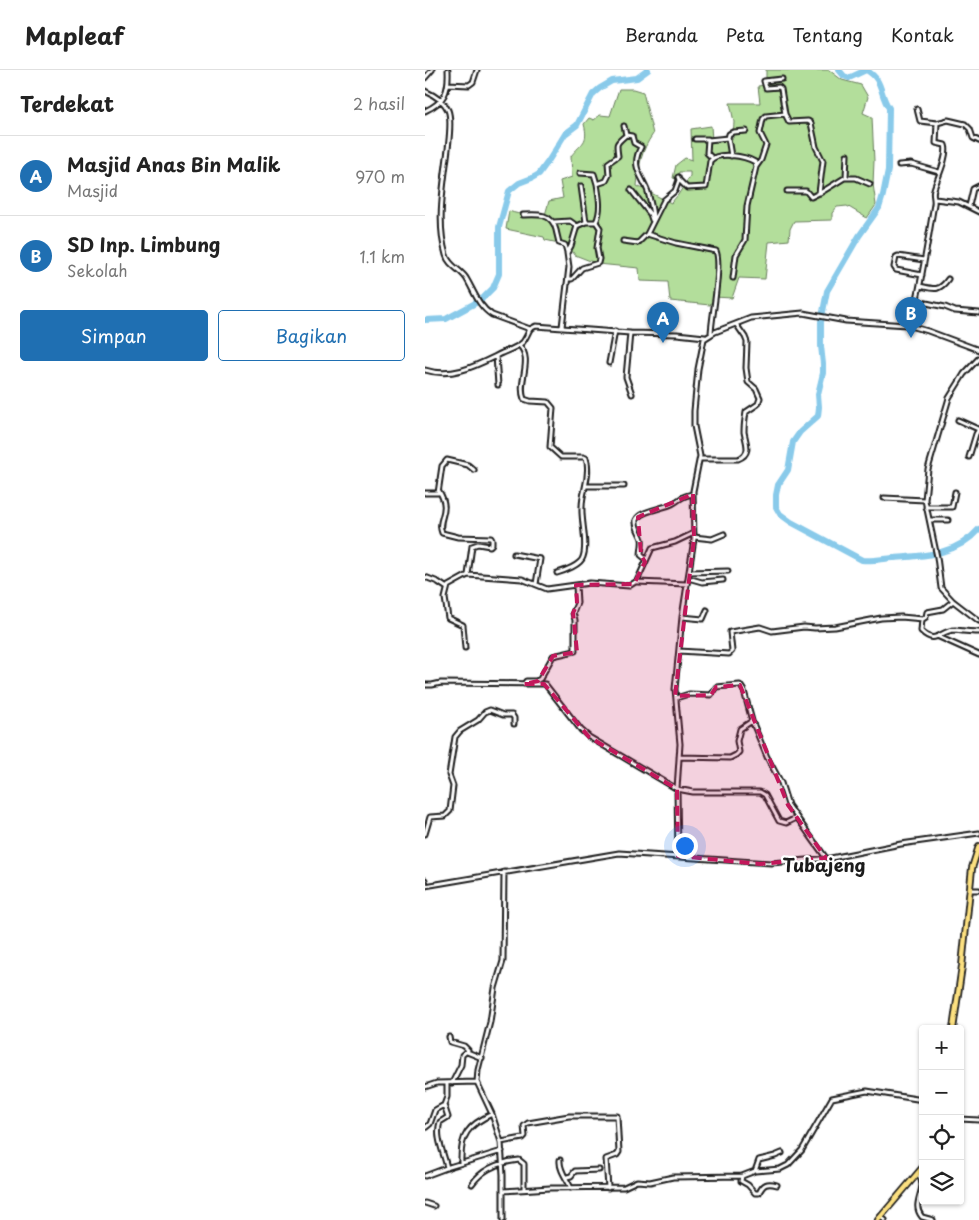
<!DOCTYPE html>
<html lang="id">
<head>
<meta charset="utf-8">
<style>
  :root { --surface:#fff; --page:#f2f2f2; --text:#222; --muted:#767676; --line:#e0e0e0; --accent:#1f6fb2 }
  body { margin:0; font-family:"Playpen Sans",sans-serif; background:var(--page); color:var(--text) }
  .controls { position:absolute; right:15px; bottom:15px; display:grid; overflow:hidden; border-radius:5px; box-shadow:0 1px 4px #0004 }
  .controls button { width:45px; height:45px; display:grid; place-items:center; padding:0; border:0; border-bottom:1px solid var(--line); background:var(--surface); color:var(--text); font:25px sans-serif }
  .you { position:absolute; left:259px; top:775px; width:18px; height:18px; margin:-12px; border:4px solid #fff; border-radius:50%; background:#1a73e8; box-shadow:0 0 0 8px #1a73e833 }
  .badge { display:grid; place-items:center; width:32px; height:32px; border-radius:50%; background:var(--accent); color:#fff; font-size:16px; font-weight:700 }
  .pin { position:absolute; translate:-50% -41px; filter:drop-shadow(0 1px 2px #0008) }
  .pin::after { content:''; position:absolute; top:26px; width:18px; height:15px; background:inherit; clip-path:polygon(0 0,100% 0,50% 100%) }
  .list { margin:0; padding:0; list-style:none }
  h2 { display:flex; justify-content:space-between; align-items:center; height:65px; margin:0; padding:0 20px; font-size:21px }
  h2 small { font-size:16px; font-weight:400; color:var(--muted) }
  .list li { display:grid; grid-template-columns:32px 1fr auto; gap:15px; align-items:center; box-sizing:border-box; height:80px; padding:0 20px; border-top:1px solid var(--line) }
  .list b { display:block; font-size:19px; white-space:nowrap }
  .list p { margin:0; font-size:16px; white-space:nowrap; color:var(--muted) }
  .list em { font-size:16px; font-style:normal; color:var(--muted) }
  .actions { display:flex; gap:10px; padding:15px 20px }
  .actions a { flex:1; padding:11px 0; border:1px solid var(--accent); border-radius:5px; text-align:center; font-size:18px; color:var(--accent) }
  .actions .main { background:var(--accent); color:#fff }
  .icon { flex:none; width:28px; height:28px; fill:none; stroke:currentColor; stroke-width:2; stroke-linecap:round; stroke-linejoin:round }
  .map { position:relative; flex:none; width:554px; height:1150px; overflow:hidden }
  header { display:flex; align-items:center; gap:30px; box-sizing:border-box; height:70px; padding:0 25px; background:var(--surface); border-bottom:1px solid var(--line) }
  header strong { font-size:24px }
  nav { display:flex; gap:28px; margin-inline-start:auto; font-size:18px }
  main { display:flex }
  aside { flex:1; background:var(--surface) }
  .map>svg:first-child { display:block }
  .green { fill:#b3de9b; stroke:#687d5c }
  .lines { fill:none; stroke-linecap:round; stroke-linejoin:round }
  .river { stroke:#89caea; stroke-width:6 }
  .minor-casing { stroke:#1c1c1c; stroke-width:7 }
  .major-casing { stroke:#1c1c1c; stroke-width:8 }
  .minor { stroke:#fff; stroke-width:3 }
  .major { stroke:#fce080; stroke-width:4.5 }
  .marked { fill:#c2185b; fill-opacity:0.2; stroke:#c2185b; stroke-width:4; stroke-dasharray:10 6; stroke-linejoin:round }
  .labels { text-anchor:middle; stroke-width:4.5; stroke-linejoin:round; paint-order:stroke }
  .quarter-label { font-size:18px; font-weight:bold; fill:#1c1c1c; stroke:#fff }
</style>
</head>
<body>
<header>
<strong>Mapleaf</strong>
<nav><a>Beranda</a><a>Peta</a><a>Tentang</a><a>Kontak</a></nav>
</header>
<main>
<aside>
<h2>Terdekat<small>2 hasil</small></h2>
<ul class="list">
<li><span class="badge">A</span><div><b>Masjid Anas Bin Malik</b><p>Masjid</p></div><em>970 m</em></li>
<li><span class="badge">B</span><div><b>SD Inp. Limbung</b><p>Sekolah</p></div><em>1.1 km</em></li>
</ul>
<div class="actions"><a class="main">Simpan</a><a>Bagikan</a></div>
</aside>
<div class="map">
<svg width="554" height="1150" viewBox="0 0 554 1150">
  <rect width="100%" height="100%" fill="#fff"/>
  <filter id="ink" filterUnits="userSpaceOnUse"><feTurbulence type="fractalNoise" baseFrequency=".02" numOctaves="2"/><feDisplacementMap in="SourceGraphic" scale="10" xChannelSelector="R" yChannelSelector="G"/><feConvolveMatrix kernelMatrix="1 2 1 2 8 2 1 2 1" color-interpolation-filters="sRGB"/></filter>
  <g filter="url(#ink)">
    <path class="green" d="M341 0H404L417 10 436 15 443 27 438 43 447 47 449 91 448 114 451 135 442 148 422 136 412 137 407 143V150L369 151 365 159 364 170 344 172 340 209 314 208 307 228 289 227 285 235 245 231 243 212 215 211 214 198 173 194 150 185 143 175 120 170 119 167 81 159 84 141C96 146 107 144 120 145L124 131 138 128 135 111 147 107 146 86C157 72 164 73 159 54L164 48 169 50 175 45 185 46 194 19H208L218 22 228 64C216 81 214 95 212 116L246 133 253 125 265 106V102H254L252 109 248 108 251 95 260 88 267 90 266 59 286 56 287 70 308 68 309 52 305 33H335L333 16 341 15Z"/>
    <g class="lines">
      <path class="river" d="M414 0 419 6 424 8 441 0C459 10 454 24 464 38L463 100 458 125 454 138 434 166 402 221 396 252V276L398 294V303L393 324 394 337 393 346 375 362 368 372 363 400 353 415 351 425V437L355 444 366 452 437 490C447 491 457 489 468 488 499 486 532 485 554 459
        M0 250 21 249 56 230 68 218 74 204V157L84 121 94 113 107 108 114 104 124 90 140 64 152 55 168 24 175 18 187 11 212 8 223 0"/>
      <g class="minor-casing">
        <path id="minor" d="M0 8 7 0
          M23 14 44 15 48 12 52 0
          M0 21C9 25 19 31 23 40 27 49 24 69 23 79 19 113 11 152 21 185 24 196 35 199 41 208 49 221 53 236 67 245L105 259
          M0 41C20 32 24 21 23 0
          M360 44 364 52 383 51 386 53 391 77 398 91 394 123 386 127 381 121H362
          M512 53 523 50 540 54 545 59 548 68 554 71
          M201 65 207 66 209 73 216 77C205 97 217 105 223 122 225 131 228 140 228 149
          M303 68 306 86
          M270 69H283L282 83 287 88
          M283 70 303 68 304 64 308 62 321 61
          M474 95 486 94 514 102
          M331 97 336 90 341 75 335 63 338 49 341 46 360 44 356 19 354 17 341 18 339 11 357 9
          M155 103 169 104 172 114
          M421 108H431L445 114
          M254 110 262 118 281 117 285 91C293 81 320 86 330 92L331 97 322 136 320 170 311 185 308 208
          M156 116 161 152
          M206 120 225 144 227 150
          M395 123 421 107 422 85
          M510 129 534 132 554 142
          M544 136 548 119 554 116
          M98 145C113 144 127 143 131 160 132 165 133 168 134 173L140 175 142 182
          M129 152 145 151 152 156
          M222 164 239 130 250 121 254 110 253 107
          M198 171 213 173 222 164 251 173 291 181C297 195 287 245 286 263
          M497 205 471 200 469 197 471 187 473 186 499 190
          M143 209H147L157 198 173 193 174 189 172 178 175 158 171 152
          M495 216C509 219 514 222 523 209
          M492 231 520 237 530 241 554 243
          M486 256C496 216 502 175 509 134 510 129 507 124 509 119 512 109 524 85 520 75L511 73 512 53 495 51 492 39
          M137 257 144 197 142 183 146 176 152 156 161 152H171C177 139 174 127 172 114L181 111 184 105 183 93 193 86C191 72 191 74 201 65L199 56
          M205 263 201 307 207 324
          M94 275C109 290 92 311 99 329L105 331 123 332 128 338 125 377 136 387H158L161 388 162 392C165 411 157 420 157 437 156 452 163 474 158 487 156 495 139 501 132 503
          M71 286 73 315
          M554 288 539 304 524 328 503 399 500 430 512 487 516 518 528 531 554 551
          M184 293 190 261
          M0 300C28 309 52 295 77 283 84 280 93 277 98 272 101 268 103 263 105 259L111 256 205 263 252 264 280 267
          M533 350 553 359
          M544 387 551 364 554 359
          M275 389H313C327 384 321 373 319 362 319 355 320 348 321 342L333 334 335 328 331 319 323 312 321 298 322 272 320 267 311 254
          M162 416H199
          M14 421C27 442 11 448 17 463L33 467 66 468 67 470V474L65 476 53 474 47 476 43 505
          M0 423H13L17 396 22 390 43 395 49 400
          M459 428 500 430
          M501 437H527L530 422
          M505 450H523
          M269 467 287 469 299 464
          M89 484 115 489 111 514
          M221 489 216 485C216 480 218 474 217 469 215 463 210 457 211 450 214 441 239 438 247 434 257 429 255 426 268 424
          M264 502 303 501
          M0 507 13 512 22 518
          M263 508 277 512 298 510
          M212 512 262 514
          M257 547 278 549 282 540
          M497 549 496 561C511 576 515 560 530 560 538 561 546 562 554 562
          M514 567 554 585
          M40 578 38 555 23 548 20 528 23 516 43 505 97 509 122 519 165 513 204 516 212 511 227 478 250 472 269 463
          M254 581 304 584 307 581 305 562 335 557 347 561 379 557 390 558 410 557 456 548 476 547 498 549 501 547 502 542 518 539 528 531
          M99 614 101 611H111L115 609 128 586 150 581V550L148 543 152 533 151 515
          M0 615H7L16 613 120 614 156 660 164 667 252 719 268 722H335L340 725 354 751 361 753 371 748
          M251 628 264 624 286 625 291 617 315 615 319 621 327 651 342 687 356 713 363 735 401 788
          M254 687 305 688 311 685 314 682 312 671 315 659 327 651
          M0 764 5 747 20 746 25 741 28 716 24 705 30 667 35 661 53 650 60 642 65 640 78 645H87L89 648V654
          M253 786 252 719 255 674 250 619 257 547 269 469 268 421 275 386 269 356V341L273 299 279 269 290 262 326 248 378 243 421 251 482 255 503 261 554 280
          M0 810 1 816
          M0 816 194 783 346 793 406 788 476 774 554 763
          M545 820H554
          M24 967 25 972 39 976 43 980 37 985 36 995 27 1013
          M42 982 57 988
          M0 1017 12 1013 52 1012
          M19 1035 23 1047 15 1052C10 1067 19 1083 22 1098
          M535 1049 554 1050
          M0 1058 5 1054 10 1040 19 1035 22 1027V1013
          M76 1072 98 1068 100 1066 99 1056 103 1053 144 1046H192L194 1082 192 1085 181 1089 183 1118
          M135 1090C134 1100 142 1109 146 1118
          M36 1093C35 1065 43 1055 67 1044
          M330 1101 334 1090 350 1086 357 1083
          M493 1103C495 1107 497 1110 497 1115 496 1127 488 1136 497 1147L508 1150
          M0 1106 24 1097 77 1081
          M317 1106 316 1111 323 1115 330 1123H334C338 1114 342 1112 352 1115
          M142 1107 146 1106 150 1101 174 1100
          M47 1114C58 1098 76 1092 94 1090L99 1094V1119
          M78 1121 125 1118 199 1117 212 1111 225 1112 248 1107 317 1106 330 1101 355 1099 363 1095 377 1080 407 1028 442 1021 498 1030
          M0 1133 9 1136
          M455 1147 460 1150
          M78 1150V1105L76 1072 67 1044 52 1012 53 1000 65 952 70 918 78 891 79 802"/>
      </g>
      <g class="major-casing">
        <path id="major" d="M528 959 537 896 547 798 554 776
          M453 1150 498 1097"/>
      </g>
      <use href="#minor" class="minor"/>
      <use href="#major" class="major"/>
    </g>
  </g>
  <path class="marked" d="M268 424 269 469 250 626 286 625 291 617 315 615 363 735 401 788 335 794 253 786 252 719 164 667 119 614H99L113 611 128 586 152 582 148 543 152 534 151 515 209 514 220 492 216 485 213 447Z"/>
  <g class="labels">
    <g class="quarter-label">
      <text x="399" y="802">Tubajeng</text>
    </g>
  </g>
</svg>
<div class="controls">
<button>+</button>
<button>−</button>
<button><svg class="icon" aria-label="locate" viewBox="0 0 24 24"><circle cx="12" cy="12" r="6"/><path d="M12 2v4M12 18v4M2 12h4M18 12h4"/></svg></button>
<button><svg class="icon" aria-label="layers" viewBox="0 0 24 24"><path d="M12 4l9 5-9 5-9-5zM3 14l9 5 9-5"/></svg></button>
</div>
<div class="you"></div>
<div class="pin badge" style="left:238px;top:273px">A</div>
<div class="pin badge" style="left:486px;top:268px">B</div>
</div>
</main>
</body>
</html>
